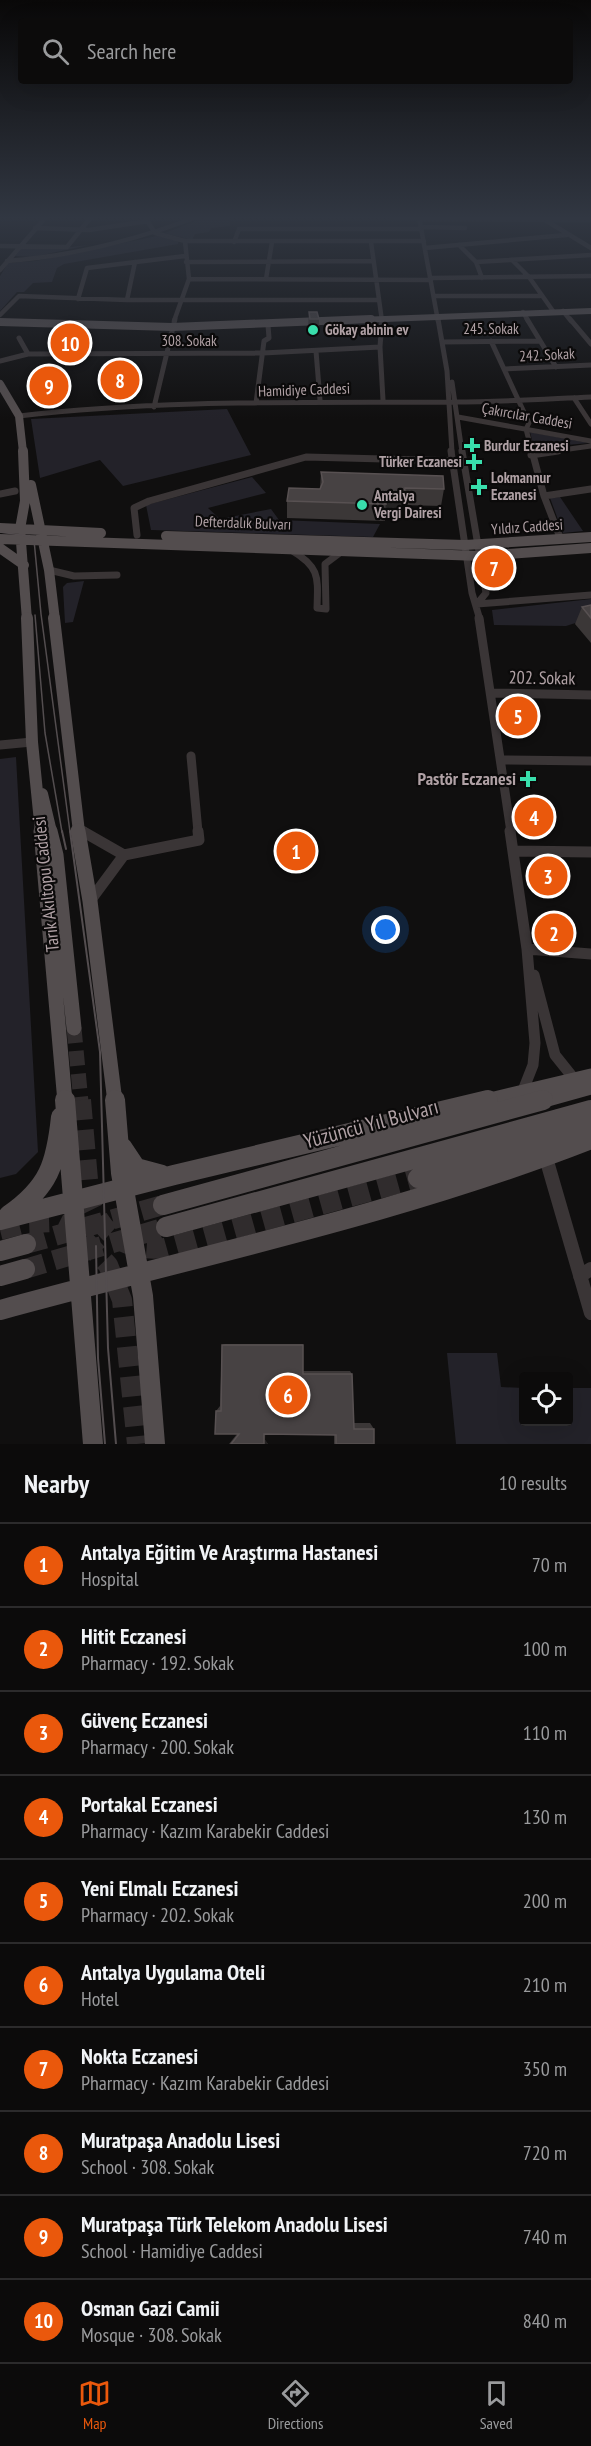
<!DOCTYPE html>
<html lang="en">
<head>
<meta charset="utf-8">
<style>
  :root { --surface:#0c0b0b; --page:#151414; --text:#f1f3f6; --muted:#9a9b9d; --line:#2c2b2c; --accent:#ea580c }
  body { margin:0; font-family:"PT Sans Narrow",sans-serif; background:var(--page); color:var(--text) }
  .controls { position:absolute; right:18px; bottom:18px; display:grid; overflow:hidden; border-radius:6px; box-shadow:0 6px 24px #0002 }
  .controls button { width:54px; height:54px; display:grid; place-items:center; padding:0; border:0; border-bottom:2px solid var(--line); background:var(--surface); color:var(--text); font:30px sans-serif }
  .you { position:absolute; left:386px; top:930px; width:21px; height:21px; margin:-15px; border:4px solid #fff; border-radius:50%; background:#1a73e8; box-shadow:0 0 0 9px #1a73e833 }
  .badge { display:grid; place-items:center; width:39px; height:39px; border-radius:50%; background:var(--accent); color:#fff; font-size:20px; font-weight:700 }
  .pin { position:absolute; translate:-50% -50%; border:3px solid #fff; box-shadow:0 2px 6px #0006 }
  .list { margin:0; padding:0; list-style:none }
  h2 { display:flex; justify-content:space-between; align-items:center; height:78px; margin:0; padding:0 24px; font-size:26px }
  h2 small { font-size:20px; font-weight:400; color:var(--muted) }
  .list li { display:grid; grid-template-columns:39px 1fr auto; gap:18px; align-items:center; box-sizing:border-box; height:84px; padding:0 24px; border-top:2px solid var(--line) }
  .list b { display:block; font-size:22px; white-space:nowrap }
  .list p { margin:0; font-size:20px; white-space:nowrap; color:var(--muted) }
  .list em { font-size:20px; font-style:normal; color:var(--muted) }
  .icon { flex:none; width:33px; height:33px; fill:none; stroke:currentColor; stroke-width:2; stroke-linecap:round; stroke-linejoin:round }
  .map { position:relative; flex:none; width:591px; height:1444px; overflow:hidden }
  .search { position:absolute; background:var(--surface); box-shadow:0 6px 24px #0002; left:18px; right:18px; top:18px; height:66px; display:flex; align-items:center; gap:15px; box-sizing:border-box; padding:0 21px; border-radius:6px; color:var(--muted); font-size:22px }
  .sheet { height:918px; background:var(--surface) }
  nav { display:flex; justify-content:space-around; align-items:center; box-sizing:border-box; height:84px; border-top:2px solid var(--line); background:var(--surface); font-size:16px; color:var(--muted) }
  nav a { display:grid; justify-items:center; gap:3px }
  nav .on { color:var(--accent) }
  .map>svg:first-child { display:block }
  .green { fill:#232229 }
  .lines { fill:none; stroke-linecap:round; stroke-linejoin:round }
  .major-tunnel-far1 { stroke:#302c2d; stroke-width:15; stroke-dasharray:15 8; stroke-linecap:butt }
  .major-tunnel { stroke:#302c2d; stroke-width:20; stroke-dasharray:20 10; stroke-linecap:butt }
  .minor-far5 { stroke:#3a3536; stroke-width:4.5 }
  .minor-far4 { stroke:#3a3536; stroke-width:5 }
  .minor-far3 { stroke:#3a3536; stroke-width:7 }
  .minor-far2 { stroke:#3a3536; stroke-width:9 }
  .minor-far1 { stroke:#3a3536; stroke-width:11 }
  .minor { stroke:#3a3536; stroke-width:14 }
  .major-far5 { stroke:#534d4e; stroke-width:6 }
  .major-far4 { stroke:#534d4e; stroke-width:8 }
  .major-far3 { stroke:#534d4e; stroke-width:10 }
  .major-far2 { stroke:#534d4e; stroke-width:12 }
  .major-far1 { stroke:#534d4e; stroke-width:15 }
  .major { stroke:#534d4e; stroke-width:20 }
  .tram-far1 { stroke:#534d4f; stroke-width:1.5 }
  .tram { stroke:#534d4f; stroke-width:2 }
  .wall { fill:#3b3737 }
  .shaded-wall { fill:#242222 }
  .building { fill:#474243; stroke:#585152; stroke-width:1.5 }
  .poi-dot { fill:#39deac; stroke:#0b0a0a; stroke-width:2 }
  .labels { text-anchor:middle; stroke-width:4.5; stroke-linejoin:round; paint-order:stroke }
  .far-street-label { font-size:15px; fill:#b0a1a5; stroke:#0b0a0a }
  .far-poi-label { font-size:15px; font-weight:bold; fill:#b0a1a5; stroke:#0b0a0a; text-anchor:start }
  .street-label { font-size:18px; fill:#b0a1a5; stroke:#0b0a0a }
  .poi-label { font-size:18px; font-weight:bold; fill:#b0a1a5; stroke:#0b0a0a; text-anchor:end }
  .near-street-label { font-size:21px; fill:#b0a1a5; stroke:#0b0a0a }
</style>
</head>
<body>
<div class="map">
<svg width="591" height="1444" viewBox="0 0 591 1444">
  <rect width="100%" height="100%" fill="#100f0f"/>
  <path class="green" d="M206 217H233L230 218V226L211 228 209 232 195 234 192 240 165 233Z
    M157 236 179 240 178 244 64 264 57 268 52 282 33 283 24 292H17L0 311V276L8 263 35 261Z
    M89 245 33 257 15 256 22 247 62 248Z
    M227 409 251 455 123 486 100 460 40 478 31 419Z
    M530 432 589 443 534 448Z
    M252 477 266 493 208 508 220 519 271 509 279 520 380 524 373 537 151 530 146 505Z
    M560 497 583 531 563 533 550 498Z
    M84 581 73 622 65 623 63 587 67 583Z
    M591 599V618L566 626 494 625 492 610Z
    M16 757 38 1152 16 1174 0 1178V759Z
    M447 1353H497L501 1387 523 1388 524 1422H568L569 1388H591V1444H456Z"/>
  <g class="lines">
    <path class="major-tunnel-far1" d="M74 1028 81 1102"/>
    <path class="major-tunnel" d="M81 1100 90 1202C104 1237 128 1252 165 1248L418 1178
      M0 1230 28 1223 56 1222 78 1233 108 1265 122 1300 137 1444
      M26 1244 163 1205
      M25 1269 166 1227"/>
    <path class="minor-far5" d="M145 217 155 233 185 241H424
      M394 217H419
      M419 217 438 321
      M420 219 591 220
      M545 220 591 248
      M421 227 465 228
      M35 228 89 230 148 221
      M234 242 239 229H422
      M371 242 382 321
      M459 245 476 262 482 278
      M0 246 67 247 91 217
      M425 248 566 235
      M512 260 529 277 553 311
      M7 261C72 256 136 240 197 217
      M186 262 373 261
      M476 262 591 255
      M0 270 46 217
      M431 278 591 276
      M189 279 431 280
      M266 279 272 242
      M434 296H540
      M78 299 87 268 185 256
      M127 300 135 262
      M563 311 571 321
      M523 312 528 321
      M0 315 19 296 127 300H378
      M174 321 189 279 185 241"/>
    <path class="minor-far4" d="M382 319 380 347 383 400
      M438 319 447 371 452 452
      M527 319 556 367
      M570 319 591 344
      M19 338 28 354
      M491 341 529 423 526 429 532 452
      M442 342 540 341
      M316 351 320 400
      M0 361 28 354 263 353 380 347
      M505 369 591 365
      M452 382 462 452
      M574 398 591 424
      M256 403 264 341 269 338 268 325
      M154 407 175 319
      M19 416C163 399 310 403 455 402 500 402 546 399 591 397
      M458 417 591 441
      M548 452 591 446"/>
    <path class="minor-far3" d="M451 451 472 593 480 620
      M462 451 486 593 477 604
      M532 451 544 496 561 540
      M531 455 558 451
      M0 494 15 491
      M544 496 591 489
      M137 535 134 508 149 501 306 457 462 461
      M291 550C320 567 318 577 317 608L326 609 325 564 341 552
      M49 570 74 576 117 575
      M477 604 591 595"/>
    <path class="minor-far2" d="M479 618 511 832
      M492 693 591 695
      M0 745 32 742
      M191 756 198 832
      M502 760 591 761
      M78 828 85 832"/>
    <path class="minor-far1" d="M82 831 124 855
      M510 831 527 949 535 1043 533 1065 522 1093
      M514 851 591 852
      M90 901 124 855 199 840 198 831
      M527 949 591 954
      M534 975 555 1055 575 1080"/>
    <path class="minor" d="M546 1158 591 1313
      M580 1276 591 1269"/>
    <path class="major-far5" d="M332 321 591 311"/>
    <path class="major-far4" d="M0 322 172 327 371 319
      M0 384 19 416 23 452"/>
    <path class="major-far3" d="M23 451 25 501 20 529 27 620
      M31 485 49 570 55 620
      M0 528 101 533
      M166 536 465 545 591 537
      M0 539 480 556 591 548
      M0 548 24 565"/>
    <path class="major-far2" d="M27 618 32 742 41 832
      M54 618 79 832
      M42 794 51 832"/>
    <path class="major-far1" d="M41 831 65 1102
      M50 831 56 855 74 1028
      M78 831 90 901 115 1102
      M482 1102 591 1076
      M537 1102 591 1087"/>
    <path class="major" d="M65 1100 93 1444
      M115 1100 121 1173 143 1296 155 1444
      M122 1147 136 1168 162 1175
      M418 1178 591 1127
      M163 1205 543 1100
      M9 1215C49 1187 56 1164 61 1117
      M0 1220 174 1175 488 1100
      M166 1227 591 1110
      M0 1251 26 1244
      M0 1276 25 1269
      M0 1310C197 1256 400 1214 591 1139"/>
    <path class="tram-far1" d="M0 532 28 536 34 540 41 614 70 832
      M35 615 45 733 62 832"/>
    <path class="tram" d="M62 831 66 849
      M70 831 100 1052 108 1348 116 1444
      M96 1246 98 1358 105 1444"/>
  </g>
  <path class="wall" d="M309 312 319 319V334L310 335 308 328Z
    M55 325 79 330 82 345 64 349 59 340Z
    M321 472 444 489 441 506 402 505 401 514 385 517V521L287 518V501L320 489Z
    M591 605V643L575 624 582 607Z
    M225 1344H303V1371H350L352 1374 354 1423H370L374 1429V1444H334V1435L265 1434V1440L268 1444H229L237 1434 216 1411 220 1406 222 1345Z"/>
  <path class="shaded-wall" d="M79 330 82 345 64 349 61 334Z
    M405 488 401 514 385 517 386 500Z
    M266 1428 265 1440 268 1444H264V1434Z"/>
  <path class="building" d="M309 312H317L319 319H310Z
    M73 321 79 330 61 334 55 325Z
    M321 472 443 476 444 489 405 488 403 498 386 500V504L287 501 289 488 320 489 323 482Z
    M591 605V618L582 607Z
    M222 1345H303V1374H352L354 1429H374V1444H336V1435L264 1434V1444H231L239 1434H215L216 1411H221Z"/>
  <linearGradient id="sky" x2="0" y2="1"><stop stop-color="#090808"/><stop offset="0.52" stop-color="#313742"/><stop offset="1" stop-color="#313742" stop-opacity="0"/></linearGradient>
  <rect width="591" height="419" fill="url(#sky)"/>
  <g class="poi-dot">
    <circle cx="313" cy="330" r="6"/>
    <path d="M469 437h6v6h6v6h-6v6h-6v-6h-6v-6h6z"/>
    <path d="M471 453h6v6h6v6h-6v6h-6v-6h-6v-6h6z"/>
    <path d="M476 478h6v6h6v6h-6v6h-6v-6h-6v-6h6z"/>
    <circle cx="362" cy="505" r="6"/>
    <path d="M525 770h6v6h6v6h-6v6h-6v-6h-6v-6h6z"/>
  </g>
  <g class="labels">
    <g class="far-street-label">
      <text x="491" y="334">245. Sokak</text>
      <text x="189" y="346">308. Sokak</text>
      <text transform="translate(547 355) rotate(-3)" y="5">242. Sokak</text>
      <text transform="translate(304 390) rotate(-2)" y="5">Hamidiye Caddesi</text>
      <text transform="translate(527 416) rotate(10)" y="5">Çakırcılar Caddesi</text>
      <text transform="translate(243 523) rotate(2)" y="5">Defterdalık Bulvarı</text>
      <text transform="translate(527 527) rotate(-4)" y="5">Yıldız Caddesi</text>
    </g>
    <g class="far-poi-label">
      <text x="325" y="335">Gökay abinin ev</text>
      <text x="484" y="451">Burdur Eczanesi</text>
      <text x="462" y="467" text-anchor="end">Türker Eczanesi</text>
      <text x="491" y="483">Lokmannur<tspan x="491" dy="17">Eczanesi</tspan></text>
      <text x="374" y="501">Antalya<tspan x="374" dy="17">Vergi Dairesi</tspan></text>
    </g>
    <g class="street-label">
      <text transform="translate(542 678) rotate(1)" y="6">202. Sokak</text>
      <text transform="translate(46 884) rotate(-96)" y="6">Tarık Akıltopu Caddesi</text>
    </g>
    <g class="poi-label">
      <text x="516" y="785">Pastör Eczanesi</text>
    </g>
    <g class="near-street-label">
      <text transform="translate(371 1124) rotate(-15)" y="7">Yüzüncü Yıl Bulvarı</text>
    </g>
  </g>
</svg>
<div class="controls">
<button><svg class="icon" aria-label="locate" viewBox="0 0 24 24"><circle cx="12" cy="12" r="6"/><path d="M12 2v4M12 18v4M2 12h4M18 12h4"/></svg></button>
</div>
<div class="you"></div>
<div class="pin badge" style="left:296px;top:851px">1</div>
<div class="pin badge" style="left:554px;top:933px">2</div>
<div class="pin badge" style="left:548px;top:876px">3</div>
<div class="pin badge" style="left:534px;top:817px">4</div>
<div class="pin badge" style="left:518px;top:716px">5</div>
<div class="pin badge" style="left:288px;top:1395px">6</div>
<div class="pin badge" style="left:494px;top:568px">7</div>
<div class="pin badge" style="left:120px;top:380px">8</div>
<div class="pin badge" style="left:49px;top:386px">9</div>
<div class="pin badge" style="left:70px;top:343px">10</div>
<div class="search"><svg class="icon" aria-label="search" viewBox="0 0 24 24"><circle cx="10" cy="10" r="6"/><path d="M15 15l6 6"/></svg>Search here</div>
</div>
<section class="sheet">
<h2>Nearby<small>10 results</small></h2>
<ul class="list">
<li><span class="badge">1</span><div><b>Antalya Eğitim Ve Araştırma Hastanesi</b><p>Hospital</p></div><em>70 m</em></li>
<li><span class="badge">2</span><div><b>Hitit Eczanesi</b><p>Pharmacy · 192. Sokak</p></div><em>100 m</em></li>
<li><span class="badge">3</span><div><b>Güvenç Eczanesi</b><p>Pharmacy · 200. Sokak</p></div><em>110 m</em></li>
<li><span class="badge">4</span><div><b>Portakal Eczanesi</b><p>Pharmacy · Kazım Karabekir Caddesi</p></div><em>130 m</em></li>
<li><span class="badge">5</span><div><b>Yeni Elmalı Eczanesi</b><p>Pharmacy · 202. Sokak</p></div><em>200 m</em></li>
<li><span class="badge">6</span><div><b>Antalya Uygulama Oteli</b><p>Hotel</p></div><em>210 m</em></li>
<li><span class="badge">7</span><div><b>Nokta Eczanesi</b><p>Pharmacy · Kazım Karabekir Caddesi</p></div><em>350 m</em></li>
<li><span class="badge">8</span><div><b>Muratpaşa Anadolu Lisesi</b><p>School · 308. Sokak</p></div><em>720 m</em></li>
<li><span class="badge">9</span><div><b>Muratpaşa Türk Telekom Anadolu Lisesi</b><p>School · Hamidiye Caddesi</p></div><em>740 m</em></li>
<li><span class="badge">10</span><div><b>Osman Gazi Camii</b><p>Mosque · 308. Sokak</p></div><em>840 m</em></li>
</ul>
</section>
<nav>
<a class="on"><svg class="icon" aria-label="map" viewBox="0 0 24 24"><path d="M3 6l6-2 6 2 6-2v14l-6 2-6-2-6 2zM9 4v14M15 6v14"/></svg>Map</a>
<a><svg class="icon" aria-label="directions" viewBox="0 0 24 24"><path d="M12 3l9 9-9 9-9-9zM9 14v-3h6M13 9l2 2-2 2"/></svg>Directions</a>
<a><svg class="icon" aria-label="saved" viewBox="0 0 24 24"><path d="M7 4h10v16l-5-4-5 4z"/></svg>Saved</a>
</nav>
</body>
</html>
